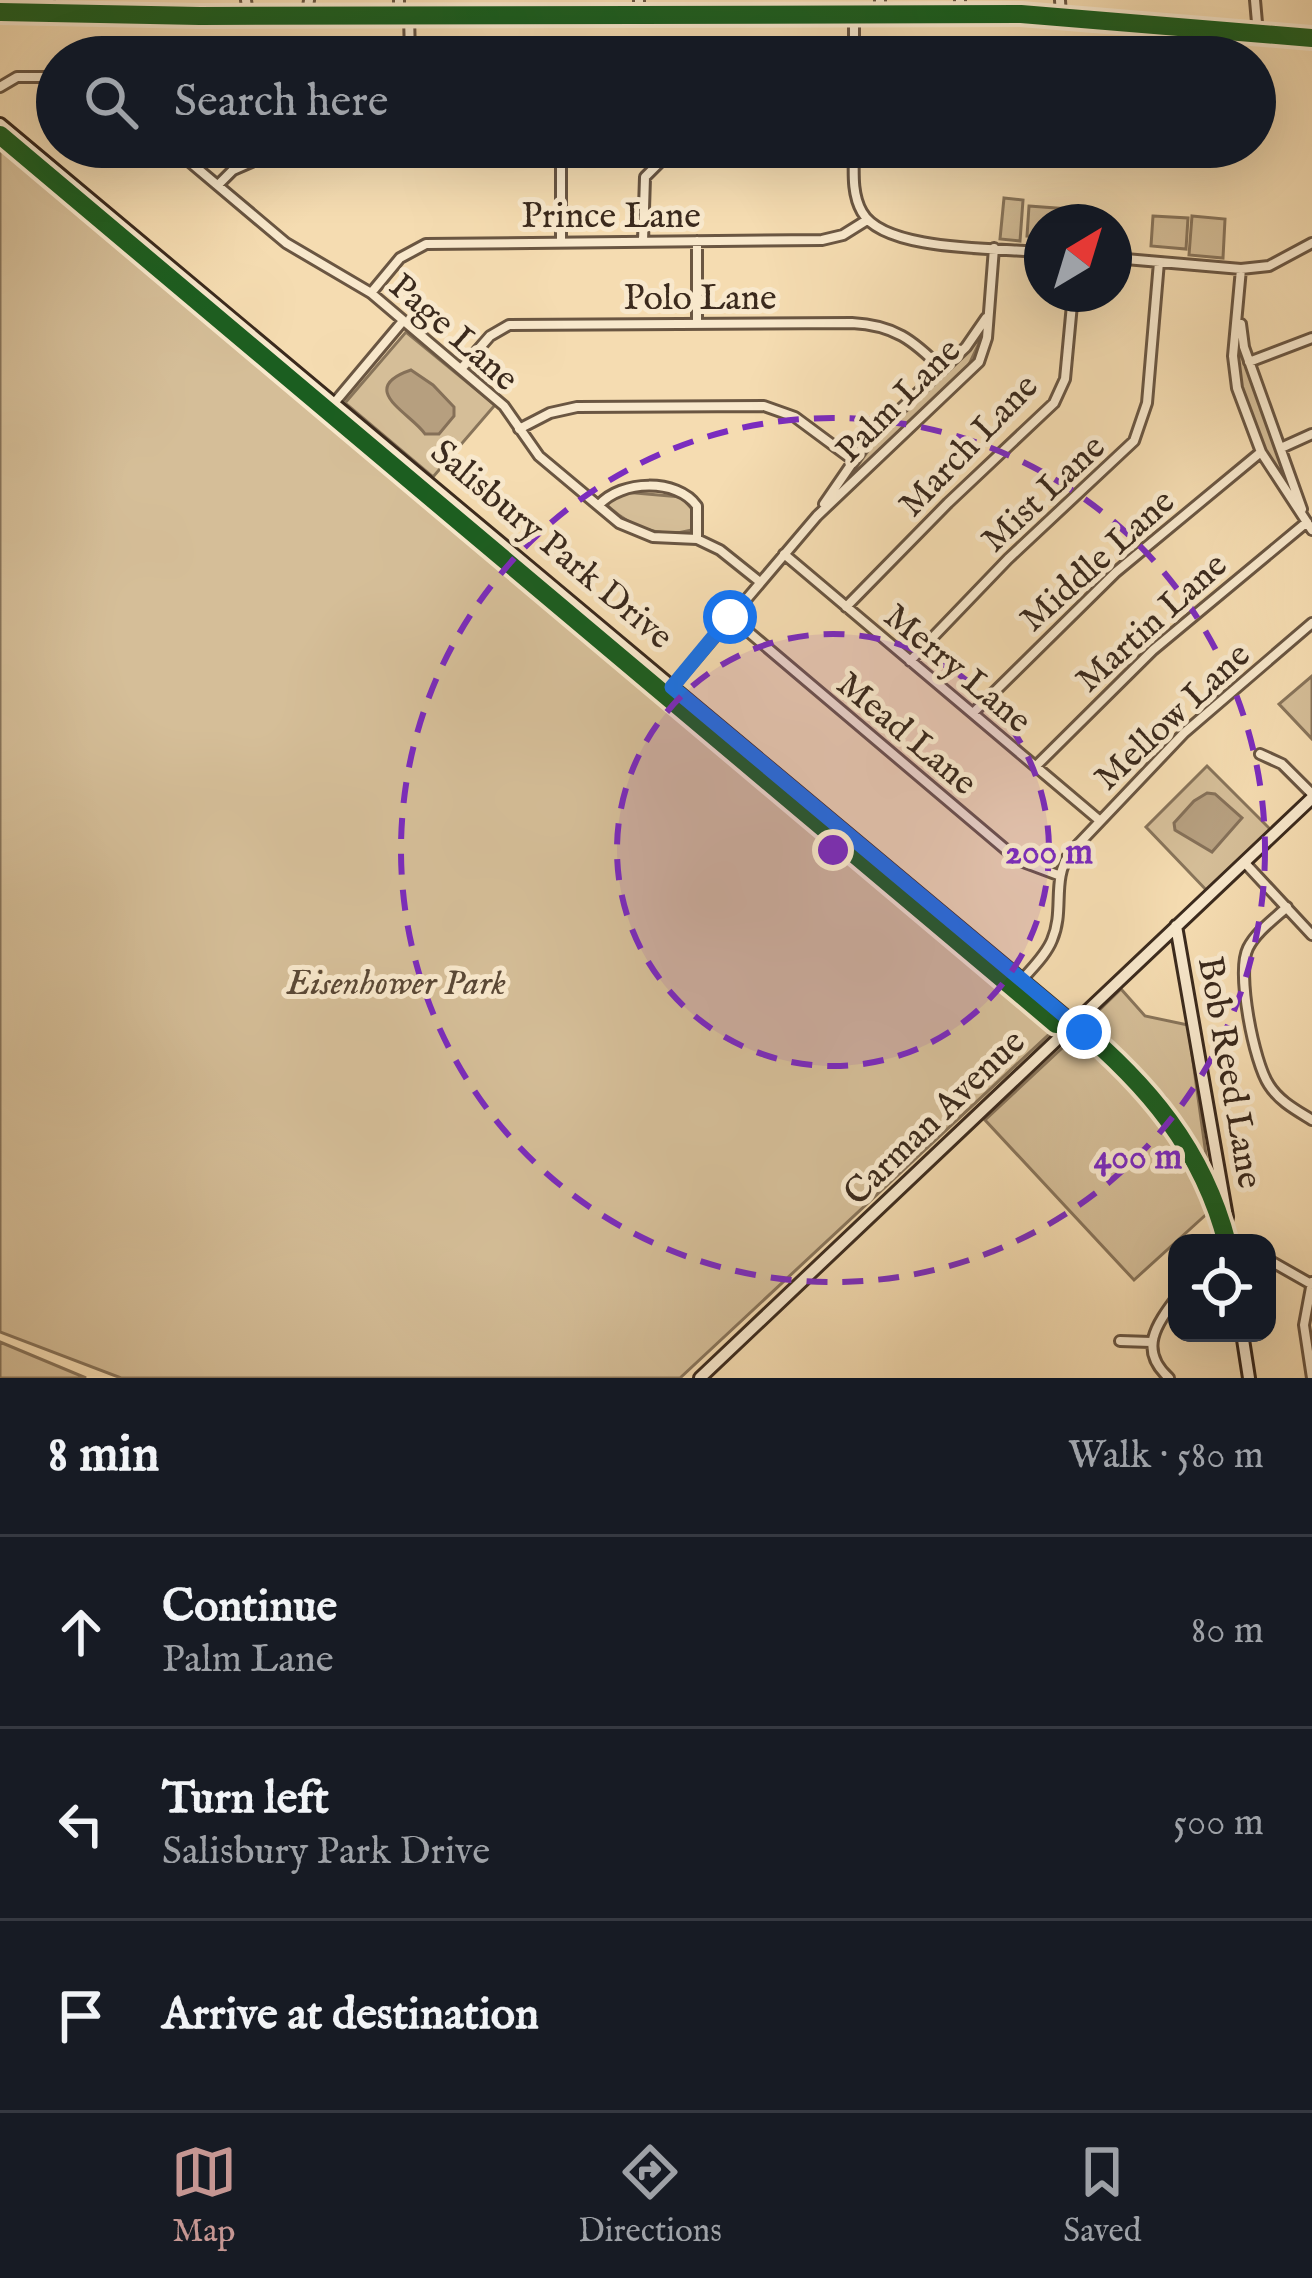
<!DOCTYPE html>
<html lang="en">
<head>
<meta charset="utf-8">
<style>
  :root { --surface:#171b24; --page:#20242c; --text:#f1f3f6; --muted:#9ea1a6; --line:#363941; --accent:#c59692 }
  body { margin:0; font-family:"IM FELL English",serif; background:var(--page); color:var(--text) }
  .controls { position:absolute; right:36px; bottom:36px; display:grid; overflow:hidden; border-radius:24px; box-shadow:0 12px 48px #0002 }
  .controls button { width:108px; height:108px; display:grid; place-items:center; padding:0; border:0; border-bottom:3px solid var(--line); background:var(--surface); color:var(--text); font:60px sans-serif }
  .compass { position:absolute; left:1024px; top:204px; width:108px; height:108px; border-radius:50%; background:var(--surface); box-shadow:0 12px 48px #0002; rotate:38deg }
  .stop { position:absolute; width:36px; height:36px; margin:-27px; border:9px solid #1a73e8; border-radius:50%; background:#fff }
  .stop.end { background:#1a73e8; border-color:#fff; box-shadow:0 3px 12px #0008 }
  .list { margin:0; padding:0; list-style:none }
  h2 { display:flex; justify-content:space-between; align-items:center; height:156px; margin:0; padding:0 48px; font-size:51px }
  h2 small { font-size:39px; font-weight:400; color:var(--muted) }
  .list li { display:grid; grid-template-columns:78px 1fr auto; gap:36px; align-items:center; box-sizing:border-box; height:192px; padding:0 48px; border-top:3px solid var(--line) }
  .list b { display:block; font-size:45px; white-space:nowrap }
  .list p { margin:0; font-size:39px; white-space:nowrap; color:var(--muted) }
  .list em { font-size:39px; font-style:normal; color:var(--muted) }
  .icon { flex:none; width:66px; height:66px; fill:none; stroke:currentColor; stroke-width:2; stroke-linecap:round; stroke-linejoin:round }
  .map { position:relative; flex:none; width:1312px; height:1378px; overflow:hidden }
  .search { position:absolute; background:var(--surface); box-shadow:0 12px 48px #0002; left:36px; right:36px; top:36px; height:132px; display:flex; align-items:center; gap:30px; box-sizing:border-box; padding:0 42px; border-radius:66px; color:var(--muted); font-size:45px }
  .sheet { height:732px; background:var(--surface) }
  nav { display:flex; justify-content:space-around; align-items:center; box-sizing:border-box; height:168px; border-top:3px solid var(--line); background:var(--surface); font-size:33px; color:var(--muted) }
  nav a { display:grid; justify-items:center; gap:6px }
  nav .on { color:var(--accent) }
  .map>svg:first-child { display:block }
  .green { fill:#d5be98; stroke:#88745a; stroke-width:3 }
  .water { fill:#b69f7f; stroke:#857058; stroke-width:3 }
  .lines { fill:none; stroke-linecap:round; stroke-linejoin:round }
  .street-casing { stroke:#6a5642; stroke-width:14 }
  .secondary-casing { stroke:#3b2a1d; stroke-width:16 }
  .street { stroke:#f8e8cc; stroke-width:8 }
  .secondary { stroke:#f8e8cc; stroke-width:10 }
  .cycleway-casing { stroke:#f8e8cc; stroke-width:26 }
  .cycleway { stroke:#1b5e20; stroke-width:18 }
  .route { stroke:#1a73e8; stroke-width:15 }
  .ring { fill:none; stroke:#7b2cbf; stroke-width:6; stroke-dasharray:21 15 }
  .labels { text-anchor:middle; stroke-width:10; stroke-linejoin:round; paint-order:stroke }
  .street-label { font-size:36px; fill:#3b2a1d; stroke:#f8e8cc }
  .park-label { font-size:36px; font-style:italic; fill:#5a4836; stroke:#f8e8cc }
  .centre { fill:#7b2cbf; stroke:#f8e8cc; stroke-width:6 }
  .ring-label { font-size:36px; text-anchor:middle; font-weight:bold; fill:#7b2cbf; stroke:#f8e8cc; stroke-width:10; stroke-linejoin:round; paint-order:stroke }
</style>
</head>
<body>
<div class="map">
<svg width="1312" height="1378" viewBox="0 0 1312 1378">
  <rect width="100%" height="100%" fill="#f5dcb1"/>
  <filter id="stains"><feTurbulence type="fractalNoise" baseFrequency=".00167" numOctaves="4"/><feColorMatrix values="0 0 0 0 .2 0 0 0 0 .09 0 0 0 0 .02 0 0 0 .5 -.17"/></filter>
  <radialGradient id="worn" r=".72"><stop offset=".6" stop-color="#630" stop-opacity="0"/><stop offset="1" stop-color="#630" stop-opacity=".3"/></radialGradient>
  <path class="green" d="M0 132 712 727 1060 1024 680 1378H121L0 1332Z
    M1004 198 1023 200 1020 241 1000 239Z
    M1029 206 1096 211 1095 222H1042V237L1027 236Z
    M1153 216 1188 218 1186 249 1151 246Z
    M1192 216 1225 219 1223 258 1189 255Z
    M1240 323 1304 517C1263 453 1227 402 1240 323Z
    M406 332 495 405 433 477 345 403Z
    M982 337 966 371 843 486 886 426Z
    M624 492 681 497 692 509V530C660 539 629 527 606 504Z
    M1312 676V739L1279 704Z
    M1207 766 1274 833 1210 894 1146 827Z
    M1121 989 1145 1016 1188 1025 1207 1162 1165 1097 1090 1019Z
    M1075 1036 1130 1086 1168 1131 1211 1210 1134 1280 985 1120Z
    M0 1342 86 1378H0Z"/>
  <path class="water" d="M411 370 433 385 454 407V416L439 434H425C412 414 355 389 411 370Z
    M1207 793 1215 794 1242 818 1212 852 1175 830 1174 823 1194 801Z"/>
  <g class="lines">
    <g class="street-casing">
      <path id="street" d="M246 0 248 15
        M639 0V14
        M880 0V14
        M960 0V13
        M1060 0 1061 17
        M1255 0 1258 34
        M48 13 49 0
        M409 14 410 57
        M307 15 309 0
        M399 15V0
        M854 57V14
        M0 87 17 77H57
        M172 147 286 243 371 293 504 406 539 456 619 523 653 537 697 539 720 550 760 582
        M561 147V241
        M854 147C854 169 851 193 862 212 884 252 999 248 1042 252
        M218 185 233 170 256 160 561 159
        M643 241 645 177 661 161 854 159
        M1114 258 1241 269 1269 266 1312 243
        M1241 269 1233 356 1237 388 1261 452 1312 530
        M371 293 400 258 426 244 822 240 843 235 867 220
        M697 323V241
        M1241 324 1244 347 1302 509
        M1249 362 1312 338
        M461 369 490 336 509 325 852 323C894 325 913 340 942 369
        M335 402 403 321
        M519 429 550 413 577 407 764 406 795 417 853 460
        M1281 448 1312 434
        M824 504 868 440 966 347 986 318
        M599 505C621 480 677 478 697 506V539
        M784 554 1099 820
        M846 607 948 503 1054 403 1065 379 1073 294
        M731 617 1018 860 1058 875
        M910 661 1008 559 1134 441 1147 403 1159 262
        M672 687 817 516 979 362 987 338 994 248
        M973 713 1116 572 1261 452
        M1260 754 1282 764 1312 794
        M1036 766 1153 650 1307 522
        M1245 863 1312 935
        M1287 907C1274 919 1256 932 1248 948 1236 972 1254 1063 1269 1085 1279 1101 1296 1110 1312 1120
        M1022 980C1032 968 1046 955 1052 940 1065 910 1051 880 1070 853L1184 733 1312 623
        M1267 1259 1311 1284
        M1312 1282 1304 1325 1312 1378
        M1120 1341 1151 1342
        M1169 1378C1138 1350 1156 1325 1177 1297"/>
    </g>
    <g class="secondary-casing">
      <path id="secondary" d="M0 12 200 16 1021 14 1312 38
        M0 124 1119 1061C1170 1115 1209 1170 1227 1243
        M1176 926 1227 1217 1225 1226
        M1242 1333 1249 1378
        M700 1378 1312 798"/>
    </g>
    <use href="#street" class="street"/>
    <use href="#secondary" class="secondary"/>
    <g class="cycleway-casing">
      <path id="cycleway" d="M0 12 200 16 1021 14 1312 38
        M0 135 1056 1024
        M1074 1023C1147 1084 1203 1149 1227 1243"/>
    </g>
    <use href="#cycleway" class="cycleway"/>
  </g>
  <g class="lines">
    <path class="route" d="M730 617 672 687 1084 1032"/>
  </g>
  <circle cx="833" cy="850" r="216" fill="#7b2cbf" fill-opacity=".12"/>
  <g class="ring">
    <circle cx="833" cy="850" r="216"/>
    <circle cx="833" cy="850" r="432"/>
  </g>
  <g class="labels">
    <g class="street-label">
      <text x="611" y="227">Prince Lane</text>
      <text x="700" y="309">Polo Lane</text>
      <text transform="translate(455 331) rotate(41)" y="13">Page Lane</text>
      <text transform="translate(897 399) rotate(-45)" y="13">Palm Lane</text>
      <text transform="translate(967 444) rotate(-46)" y="13">March Lane</text>
      <text transform="translate(1042 492) rotate(-43)" y="13">Mist Lane</text>
      <text transform="translate(553 543) rotate(40)" y="13">Salisbury Park Drive</text>
      <text transform="translate(1096 559) rotate(-42)" y="13">Middle Lane</text>
      <text transform="translate(1150 621) rotate(-42)" y="13">Martin Lane</text>
      <text transform="translate(959 667) rotate(40)" y="13">Merry Lane</text>
      <text transform="translate(1171 715) rotate(-43)" y="13">Mellow Lane</text>
      <text transform="translate(908 732) rotate(40)" y="13">Mead Lane</text>
      <text transform="translate(1232 1072) rotate(80)" y="13">Bob Reed Lane</text>
      <text transform="translate(933 1116) rotate(-44)" y="13">Carman Avenue</text>
    </g>
    <g class="park-label">
      <text x="396" y="994">Eisenhower Park</text>
    </g>
  </g>
  <circle cx="833" cy="850" r="18" class="centre"/>
  <g class="ring-label">
    <text x="1049" y="863">200 m</text>
    <text x="1138" y="1168">400 m</text>
  </g>
  <rect width="100%" height="100%" filter="url(#stains)"/>
  <rect width="100%" height="100%" fill="url(#worn)"/>
</svg>
<div class="controls">
<button><svg class="icon" aria-label="locate" viewBox="0 0 24 24"><circle cx="12" cy="12" r="6"/><path d="M12 2v4M12 18v4M2 12h4M18 12h4"/></svg></button>
</div>
<svg class="compass" viewBox="-18 -18 36 36"><path d="M0-13l5 13h-10z" fill="#e53935"/><path d="M0 13l5-13h-10z" fill="#9ea1a6"/></svg>
<div class="stop" style="left:730px;top:617px"></div>
<div class="stop end" style="left:1084px;top:1032px"></div>
<div class="search"><svg class="icon" aria-label="search" viewBox="0 0 24 24"><circle cx="10" cy="10" r="6"/><path d="M15 15l6 6"/></svg>Search here</div>
</div>
<section class="sheet">
<h2>8 min<small>Walk · 580 m</small></h2>
<ul class="list">
<li><svg class="icon" aria-label="ahead" viewBox="0 0 24 24"><path d="M12 20V5M6 11l6-6 6 6"/></svg><div><b>Continue</b><p>Palm Lane</p></div><em>80 m</em></li>
<li><svg class="icon" aria-label="left" viewBox="0 0 24 24"><path d="M17 20v-9H6M10 6l-5 5 5 5"/></svg><div><b>Turn left</b><p>Salisbury Park Drive</p></div><em>500 m</em></li>
<li><svg class="icon" aria-label="arrive" viewBox="0 0 24 24"><path d="M6 21V4h12l-3 4 3 4H6"/></svg><div><b>Arrive at destination</b></div></li>
</ul>
</section>
<nav>
<a class="on"><svg class="icon" aria-label="map" viewBox="0 0 24 24"><path d="M3 6l6-2 6 2 6-2v14l-6 2-6-2-6 2zM9 4v14M15 6v14"/></svg>Map</a>
<a><svg class="icon" aria-label="directions" viewBox="0 0 24 24"><path d="M12 3l9 9-9 9-9-9zM9 14v-3h6M13 9l2 2-2 2"/></svg>Directions</a>
<a><svg class="icon" aria-label="saved" viewBox="0 0 24 24"><path d="M7 4h10v16l-5-4-5 4z"/></svg>Saved</a>
</nav>
</body>
</html>
